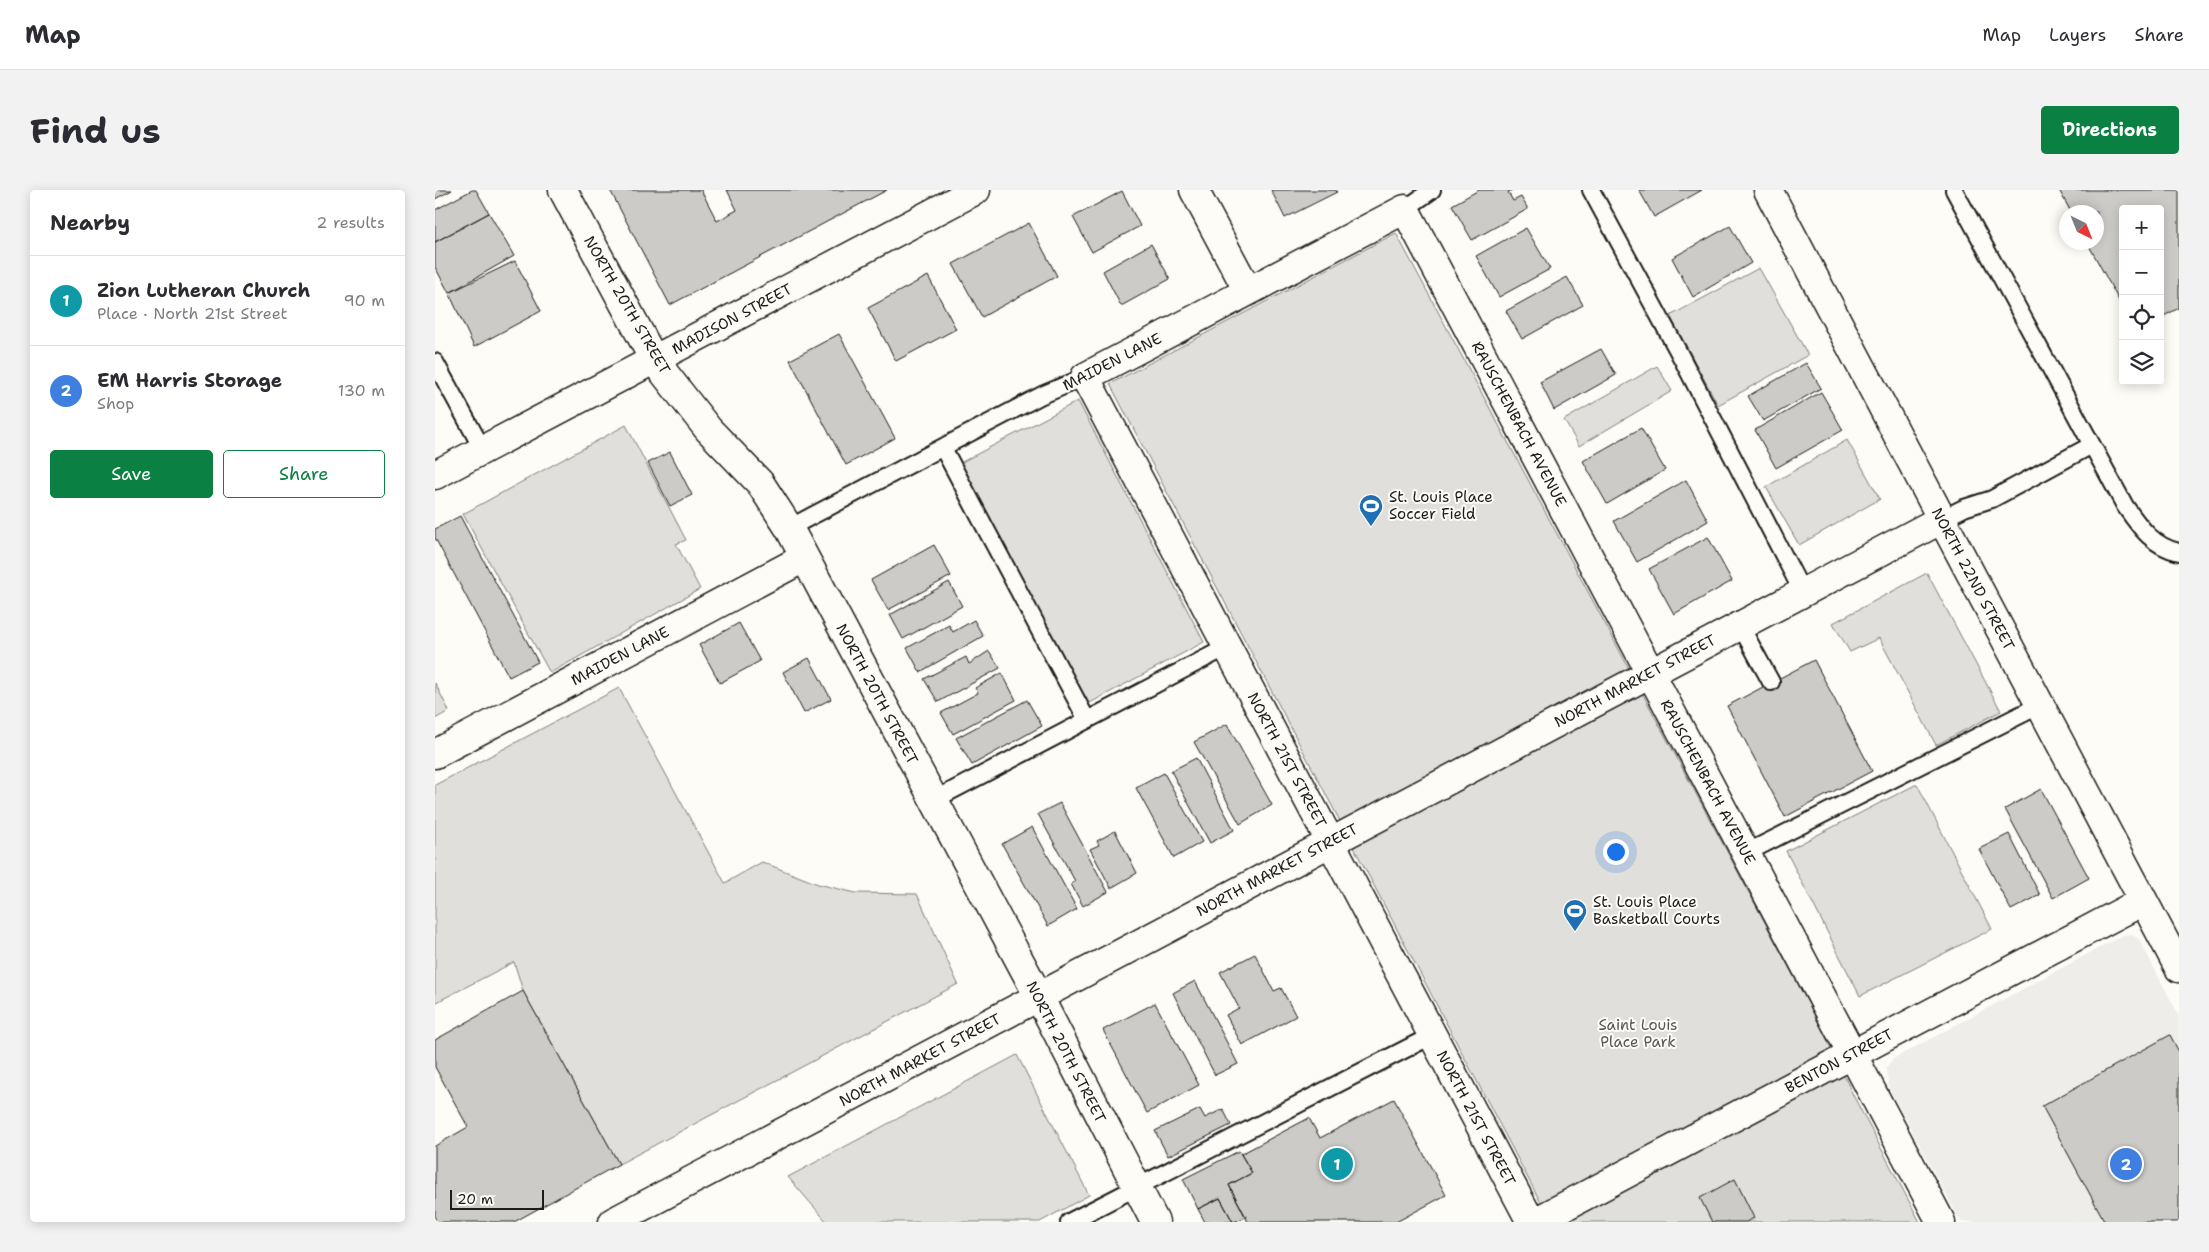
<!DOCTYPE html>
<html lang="en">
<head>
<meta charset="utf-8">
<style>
  :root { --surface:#fff; --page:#f2f2f3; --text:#2b2b33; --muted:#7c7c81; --line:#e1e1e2; --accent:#0b8043 }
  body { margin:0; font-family:"Shantell Sans",sans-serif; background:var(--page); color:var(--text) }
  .controls { position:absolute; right:15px; top:15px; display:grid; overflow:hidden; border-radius:5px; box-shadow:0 2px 12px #0003 }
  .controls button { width:45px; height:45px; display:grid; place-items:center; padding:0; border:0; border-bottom:1px solid var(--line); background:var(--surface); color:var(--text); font:25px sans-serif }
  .compass { position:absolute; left:1624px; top:15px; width:45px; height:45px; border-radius:50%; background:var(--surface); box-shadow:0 2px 12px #0003; rotate:137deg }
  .scale { position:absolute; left:15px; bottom:12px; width:94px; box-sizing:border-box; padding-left:5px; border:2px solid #1c1c1c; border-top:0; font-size:14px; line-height:18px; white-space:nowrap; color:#1c1c1c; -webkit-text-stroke:4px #fdfcf7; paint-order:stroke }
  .you { position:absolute; left:1180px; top:661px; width:18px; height:18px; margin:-12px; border:4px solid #fff; border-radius:50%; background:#1a73e8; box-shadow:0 0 0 8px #1a73e833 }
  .badge { display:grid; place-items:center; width:32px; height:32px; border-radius:50%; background:var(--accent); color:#fff; font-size:16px; font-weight:700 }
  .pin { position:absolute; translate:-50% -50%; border:2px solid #fff; box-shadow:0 1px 5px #0006 }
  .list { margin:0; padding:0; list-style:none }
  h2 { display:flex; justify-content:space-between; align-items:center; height:65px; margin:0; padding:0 20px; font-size:21px }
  h2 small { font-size:16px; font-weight:400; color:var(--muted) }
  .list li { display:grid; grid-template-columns:32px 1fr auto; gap:15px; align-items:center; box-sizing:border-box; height:90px; padding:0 20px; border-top:1px solid var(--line) }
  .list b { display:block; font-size:19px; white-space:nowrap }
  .list p { margin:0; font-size:16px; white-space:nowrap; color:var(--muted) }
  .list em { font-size:16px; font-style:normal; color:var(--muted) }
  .actions { display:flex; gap:10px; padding:15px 20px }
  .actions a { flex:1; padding:11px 0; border:1px solid var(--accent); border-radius:5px; text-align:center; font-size:18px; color:var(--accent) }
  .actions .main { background:var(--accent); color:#fff }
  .icon { flex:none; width:28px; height:28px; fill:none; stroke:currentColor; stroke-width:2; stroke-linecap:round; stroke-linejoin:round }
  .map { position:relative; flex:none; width:1744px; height:1032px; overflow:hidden; border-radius:5px }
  header { display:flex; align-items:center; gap:30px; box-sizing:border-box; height:70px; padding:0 25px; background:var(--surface); border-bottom:1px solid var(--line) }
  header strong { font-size:24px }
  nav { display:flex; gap:28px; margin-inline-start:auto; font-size:18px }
  .intro { display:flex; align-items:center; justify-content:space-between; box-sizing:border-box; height:120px; padding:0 30px }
  h1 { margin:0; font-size:35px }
  .button { padding:12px 22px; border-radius:5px; background:var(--accent); color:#fff; font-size:18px; font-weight:700 }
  main { display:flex; gap:30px; padding:0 30px }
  aside { flex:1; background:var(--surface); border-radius:5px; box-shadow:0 2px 12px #0003 }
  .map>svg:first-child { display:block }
  .built { fill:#eeede9 }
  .green { fill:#e0dfdb; stroke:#7e7e7c }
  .building { fill:#cccbc8; stroke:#1c1c1c }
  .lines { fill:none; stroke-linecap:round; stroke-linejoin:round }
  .lane-casing { stroke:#1c1c1c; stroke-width:20 }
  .street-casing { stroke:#1c1c1c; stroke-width:31 }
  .lane { stroke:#fdfcf7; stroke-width:16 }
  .street { stroke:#fdfcf7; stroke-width:28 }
  .labels { text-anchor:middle; stroke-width:4; stroke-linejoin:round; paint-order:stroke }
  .street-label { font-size:15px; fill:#1c1c1c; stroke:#fdfcf7 }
  .poi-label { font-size:15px; fill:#1c1c1c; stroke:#fdfcf7; text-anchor:start }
  .park-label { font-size:15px; fill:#575655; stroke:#fdfcf7 }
</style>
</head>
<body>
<header>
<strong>Map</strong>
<nav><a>Map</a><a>Layers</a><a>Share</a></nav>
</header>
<div class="intro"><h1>Find us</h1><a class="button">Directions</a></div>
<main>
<aside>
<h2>Nearby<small>2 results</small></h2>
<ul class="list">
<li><span class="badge" style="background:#0f9aa8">1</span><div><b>Zion Lutheran Church</b><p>Place · North 21st Street</p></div><em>90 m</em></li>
<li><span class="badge" style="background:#3f7fe0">2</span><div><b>EM Harris Storage</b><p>Shop</p></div><em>130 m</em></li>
</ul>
<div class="actions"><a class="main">Save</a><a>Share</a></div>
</aside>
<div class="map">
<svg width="1744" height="1032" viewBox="0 0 1744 1032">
  <rect width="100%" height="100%" fill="#fdfcf7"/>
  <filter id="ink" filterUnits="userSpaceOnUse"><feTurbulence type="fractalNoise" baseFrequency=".02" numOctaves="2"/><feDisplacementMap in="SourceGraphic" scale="10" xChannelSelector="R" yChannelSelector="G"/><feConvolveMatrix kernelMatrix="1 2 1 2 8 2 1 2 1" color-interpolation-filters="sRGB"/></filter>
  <g filter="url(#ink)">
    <path class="built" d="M1688 745H1697L1704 749 1744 826V1032H1526L1454 898 1451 878 1458 869Z"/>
    <path class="green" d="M961 43 1387 839 1419 907 1485 1032H1116L675 194Z
      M1324 78 1373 165 1283 215 1235 126Z
      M1222 176 1237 201 1144 256 1129 230Z
      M643 211 769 452 651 515 525 273Z
      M191 235 251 350 241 354 265 399 115 483 28 324Z
      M1412 250 1445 309 1364 355 1331 297Z
      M1492 383 1566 521 1501 555 1444 448 1415 462 1398 433Z
      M0 493 14 521 0 529Z
      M184 498 290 693 327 672 383 694 421 703 482 704 523 794 184 974 88 801 79 772 0 813V595Z
      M1482 594 1557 739 1425 806 1351 661Z
      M582 865 654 1005 605 1032H392L353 987Z"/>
    <path class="building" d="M0 0H17L0 9Z
      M37 0H41L54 23 0 52V20Z
      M175 0H266L282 31 302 20 292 0H452L235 115Z
      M836 0H901L902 2 850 28Z
      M1044 0H1077L1073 2 1078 11 1086 7 1093 19 1037 50 1017 15Z
      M1204 0H1267L1219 27Z
      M1624 0H1744V118L1725 128V19H1688V118L1652 52H1662V22H1636Z
      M687 1 705 36 657 62 638 27Z
      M54 23 79 66 14 103 0 77V52Z
      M594 33 622 86 547 127 518 74Z
      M1295 36 1316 73 1258 107 1237 68Z
      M1091 38 1115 79 1064 107 1041 66Z
      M716 54 735 89 686 116 668 81Z
      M80 71 106 121 39 157 14 103Z
      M493 86 521 139 461 171 433 118Z
      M1132 87 1148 115 1087 149 1071 121Z
      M404 144 460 248 411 275 355 170Z
      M1166 159 1181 185 1119 220 1105 192Z
      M1371 173 1386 198 1328 231 1313 206Z
      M1386 202 1408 240 1341 278 1320 240Z
      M1206 238 1230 280 1172 314 1148 271Z
      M235 262 257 305 235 316 213 273Z
      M1251 290 1273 331 1202 372 1179 331Z
      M25 326 103 472 74 487 0 348V339Z
      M1273 347 1297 391 1239 424 1214 379Z
      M499 355 516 386 453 420 436 390Z
      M514 392 527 416 468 449 455 425Z
      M539 430 548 446 485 482 472 458 514 435 518 442Z
      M304 433 325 471 285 493 264 455Z
      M554 461 565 478 503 512 489 489 531 467 534 474Z
      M374 468 396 509 369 523 348 482Z
      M1379 470 1437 581 1350 627 1292 516Z
      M567 483 581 510 518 544 506 523 543 503 540 498Z
      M592 510 607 536 537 575 521 548Z
      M792 534 837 615 805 634 759 552Z
      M761 568 799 640 775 653 736 581Z
      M729 583 767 652 739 668 701 598Z
      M1606 599 1654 688 1618 708 1570 619Z
      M625 613 673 702 648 716 636 694 640 691 603 624Z
      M597 637 642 719 613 736 567 654Z
      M680 641 702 683 676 698 655 659 664 655 662 651Z
      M1574 644 1605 705 1576 720 1544 659Z
      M820 764 839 801 846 798 861 826 807 855 791 825 804 818 785 782Z
      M760 791 803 874 780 885 738 803Z
      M88 801 184 974 79 1032H0V956L33 937 0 877V850Z
      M720 813 764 895 712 923 668 840Z
      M1735 845 1744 862V1032H1670L1607 916Z
      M959 909 1011 1005 961 1032H813L794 995 817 983 806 964 874 928 885 948Z
      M765 919 770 928 788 919 796 935 733 966 720 941Z
      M804 961 817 983 794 995 811 1027 798 1032 785 1008 763 1019 748 989Z
      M1300 989 1319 1028 1311 1032H1277L1265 1008Z
      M785 1008 798 1032H770L763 1019Z"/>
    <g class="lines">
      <g class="lane-casing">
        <path id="lane" d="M1156 0 1243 161 1368 403
          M1519 0 1690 316C1704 336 1718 357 1744 362
          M970 19 997 0
          M0 172 48 260
          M508 258 652 530
          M1507 329 1529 318 1557 309 1655 256
          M354 338 607 205 650 187
          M1305 435 1336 492
          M499 610 792 457
          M1311 663 1605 515
          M634 1032 998 845"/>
      </g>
      <g class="street-casing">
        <path id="street" d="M128 0 219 170 273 239 325 293 354 338 604 807 720 1032
          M759 0 813 101
          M1333 0 1744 778
          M0 285 541 0
          M0 564 369 368
          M178 1032 1507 329
          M1096 1032 650 187 970 19 1506 1032
          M1100 1032 1708 711"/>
      </g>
      <use href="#lane" class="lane"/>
      <use href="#street" class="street"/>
    </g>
  </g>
  <defs>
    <g id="stadium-pin" transform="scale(1.25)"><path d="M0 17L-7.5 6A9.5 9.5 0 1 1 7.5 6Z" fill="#1f6fb2" stroke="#fdfcf7"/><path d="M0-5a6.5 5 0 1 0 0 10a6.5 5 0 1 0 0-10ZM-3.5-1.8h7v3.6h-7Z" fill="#fff"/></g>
  </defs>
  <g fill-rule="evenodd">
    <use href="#stadium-pin" x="936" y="316"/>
    <use href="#stadium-pin" x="1140" y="721"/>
  </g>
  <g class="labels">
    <g class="street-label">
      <text transform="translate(192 115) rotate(60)" y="5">NORTH 20TH STREET</text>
      <text transform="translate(297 129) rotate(-28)" y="5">MADISON STREET</text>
      <text transform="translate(677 172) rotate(-27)" y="5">MAIDEN LANE</text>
      <text transform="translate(1084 234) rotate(62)" y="5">RAUSCHENBACH AVENUE</text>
      <text transform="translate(1538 389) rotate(62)" y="5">NORTH 22ND STREET</text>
      <text transform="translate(185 466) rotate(-28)" y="5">MAIDEN LANE</text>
      <text transform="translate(1200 491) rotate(-28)" y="5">NORTH MARKET STREET</text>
      <text transform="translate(442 504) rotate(62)" y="5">NORTH 20TH STREET</text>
      <text transform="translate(852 570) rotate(62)" y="5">NORTH 21ST STREET</text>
      <text transform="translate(1273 592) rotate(62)" y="5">RAUSCHENBACH AVENUE</text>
      <text transform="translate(842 680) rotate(-28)" y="5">NORTH MARKET STREET</text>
      <text transform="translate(631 862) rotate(63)" y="5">NORTH 20TH STREET</text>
      <text transform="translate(485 870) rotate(-28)" y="5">NORTH MARKET STREET</text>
      <text transform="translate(1404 871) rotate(-28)" y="5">BENTON STREET</text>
      <text transform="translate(1041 928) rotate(62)" y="5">NORTH 21ST STREET</text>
    </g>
    <g class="poi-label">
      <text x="954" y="312">St. Louis Place<tspan x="954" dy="17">Soccer Field</tspan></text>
      <text x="1158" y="717">St. Louis Place<tspan x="1158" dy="17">Basketball Courts</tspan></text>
    </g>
    <g class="park-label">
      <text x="1203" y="840">Saint Louis<tspan x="1203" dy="17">Place Park</tspan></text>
    </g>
  </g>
</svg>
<div class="controls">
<button>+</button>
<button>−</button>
<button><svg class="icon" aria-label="locate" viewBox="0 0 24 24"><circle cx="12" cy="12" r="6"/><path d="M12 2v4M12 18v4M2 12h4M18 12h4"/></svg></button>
<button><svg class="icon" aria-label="layers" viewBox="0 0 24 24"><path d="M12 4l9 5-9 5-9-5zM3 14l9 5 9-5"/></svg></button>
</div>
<svg class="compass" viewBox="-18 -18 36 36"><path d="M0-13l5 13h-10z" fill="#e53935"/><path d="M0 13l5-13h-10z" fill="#7c7c81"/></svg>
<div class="scale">20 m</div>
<div class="you"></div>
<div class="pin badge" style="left:902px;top:974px;background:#0f9aa8">1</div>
<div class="pin badge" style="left:1691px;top:974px;background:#3f7fe0">2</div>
</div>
</main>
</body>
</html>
